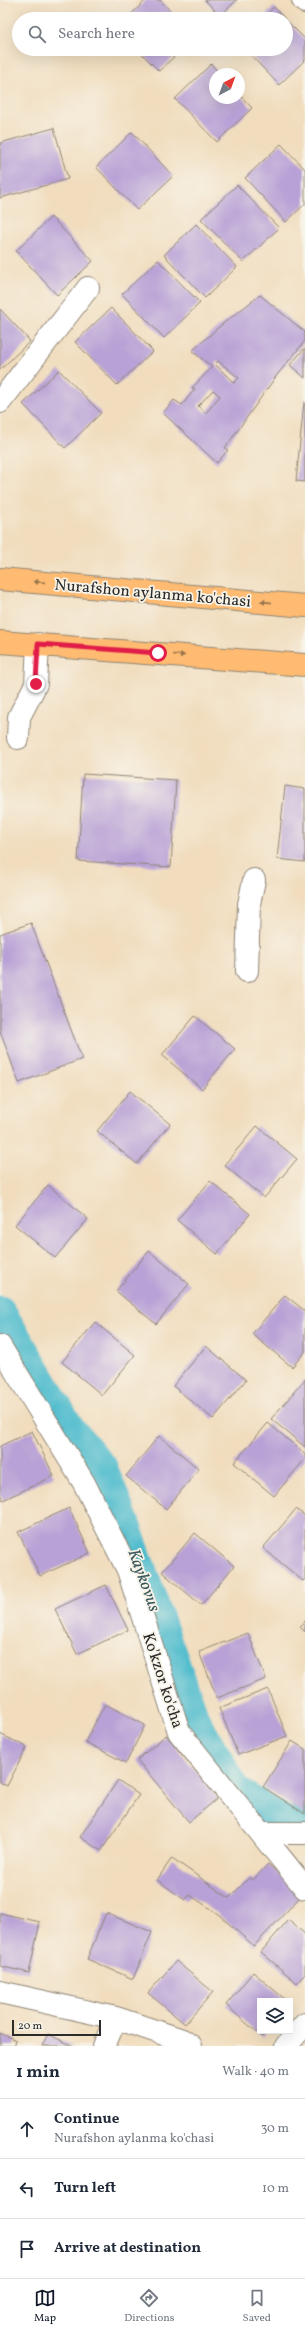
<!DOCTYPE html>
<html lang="en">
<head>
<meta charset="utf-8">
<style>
  :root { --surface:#fff; --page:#f6f6f7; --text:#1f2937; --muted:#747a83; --line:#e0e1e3; --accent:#111827 }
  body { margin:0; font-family:Vollkorn,serif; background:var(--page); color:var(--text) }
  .controls { position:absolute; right:12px; bottom:12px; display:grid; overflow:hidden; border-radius:0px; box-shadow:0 4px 16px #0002 }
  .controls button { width:36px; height:36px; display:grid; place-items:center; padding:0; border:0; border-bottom:1px solid var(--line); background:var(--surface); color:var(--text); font:20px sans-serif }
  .compass { position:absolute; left:209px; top:68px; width:36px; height:36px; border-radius:50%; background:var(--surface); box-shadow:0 4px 16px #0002; rotate:41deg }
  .scale { position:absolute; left:12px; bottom:10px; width:89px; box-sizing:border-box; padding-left:4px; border:2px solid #2b2b2b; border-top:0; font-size:11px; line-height:14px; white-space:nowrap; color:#2b2b2b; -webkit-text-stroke:3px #f7f3e8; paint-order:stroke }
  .stop { position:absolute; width:12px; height:12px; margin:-9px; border:3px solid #e11d48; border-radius:50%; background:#fff }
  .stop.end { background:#e11d48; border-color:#fff; box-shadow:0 1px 4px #0008 }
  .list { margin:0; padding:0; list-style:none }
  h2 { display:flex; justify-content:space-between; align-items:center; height:52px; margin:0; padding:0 16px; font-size:17px }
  h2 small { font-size:13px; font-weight:400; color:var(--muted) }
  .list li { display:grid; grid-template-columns:26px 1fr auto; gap:12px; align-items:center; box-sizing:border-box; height:60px; padding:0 16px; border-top:1px solid var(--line) }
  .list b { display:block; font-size:15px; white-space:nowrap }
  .list p { margin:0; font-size:13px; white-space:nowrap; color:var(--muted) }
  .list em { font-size:13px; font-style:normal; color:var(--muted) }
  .icon { flex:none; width:22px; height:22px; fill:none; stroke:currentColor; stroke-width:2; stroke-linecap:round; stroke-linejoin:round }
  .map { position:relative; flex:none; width:305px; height:2046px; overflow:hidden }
  .search { position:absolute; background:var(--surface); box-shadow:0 4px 16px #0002; left:12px; right:12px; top:12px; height:44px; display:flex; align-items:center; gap:10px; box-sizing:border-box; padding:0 14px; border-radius:22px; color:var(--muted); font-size:15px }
  .sheet { height:232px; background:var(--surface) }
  nav { display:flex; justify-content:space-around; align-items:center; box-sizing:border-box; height:56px; border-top:1px solid var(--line); background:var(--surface); font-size:11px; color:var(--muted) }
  nav a { display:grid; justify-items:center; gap:2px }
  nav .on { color:var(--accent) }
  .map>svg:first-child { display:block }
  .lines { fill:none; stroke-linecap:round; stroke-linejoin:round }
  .canal { stroke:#52bdce; stroke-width:31 }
  .building { fill:#b8a1d6; fill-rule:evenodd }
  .minor-casing { stroke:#8e8474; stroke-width:24 }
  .major-casing { stroke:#8e8474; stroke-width:24 }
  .minor { stroke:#fff; stroke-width:22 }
  .major { stroke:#ffbb71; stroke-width:22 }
  .oneway { fill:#95734e }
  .route { stroke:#e11d48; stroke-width:5 }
  .labels { text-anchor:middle; stroke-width:3.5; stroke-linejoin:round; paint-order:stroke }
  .street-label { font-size:16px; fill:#2b2b2b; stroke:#f7f3e8 }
  .water-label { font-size:17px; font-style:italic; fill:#37575c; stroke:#f7f3e8 }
</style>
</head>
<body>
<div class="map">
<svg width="305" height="2046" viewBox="0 0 305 2046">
  <rect width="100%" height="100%" fill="#f7f3e8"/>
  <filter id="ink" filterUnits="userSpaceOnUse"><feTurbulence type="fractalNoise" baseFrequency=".025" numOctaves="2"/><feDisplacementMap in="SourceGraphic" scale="8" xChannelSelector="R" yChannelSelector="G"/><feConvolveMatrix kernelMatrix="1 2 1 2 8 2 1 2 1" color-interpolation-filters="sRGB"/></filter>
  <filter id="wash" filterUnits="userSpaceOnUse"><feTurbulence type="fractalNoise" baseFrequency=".012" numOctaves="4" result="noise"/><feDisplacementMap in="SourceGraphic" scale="16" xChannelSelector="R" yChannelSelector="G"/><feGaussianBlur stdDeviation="0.9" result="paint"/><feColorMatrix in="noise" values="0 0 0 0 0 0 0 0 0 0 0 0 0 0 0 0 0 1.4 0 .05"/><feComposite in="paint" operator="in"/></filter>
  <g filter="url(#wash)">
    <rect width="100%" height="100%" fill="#f1ddbe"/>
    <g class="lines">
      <path class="canal" d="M0 1311 70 1429 102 1467 126 1527 195 1721 237 1792 286 1822 305 1823"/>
    </g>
    <g id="blocks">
      <path class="building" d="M146 0H160L178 19H126Z
        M205 0H237L220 16Z
        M274 7 285 19H261Z
        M286 20 305 39V60L279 85 245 49H286Z
        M137 49H182L159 71Z
        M211 64 220 74H215V98H239V94L252 108 217 142 175 99Z
        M54 128 68 179 0 198V143Z
        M132 132 173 176 137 210 96 167Z
        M281 144 305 169V204L286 222 245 178Z
        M237 185 279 228 243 262 201 219Z
        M51 217 93 261 57 295 16 251Z
        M196 224 237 267 205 298 164 255Z
        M158 260 200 303 164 338 122 294Z
        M260 295 305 332V341L277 375 225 448 228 450 217 463 163 413 174 400 182 405 195 389 192 388 212 367 192 351 220 326ZM218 361 239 378 234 383 215 364ZM213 390 220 396 206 413 198 406Z
        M111 308 153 351 117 385 75 342Z
        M0 309 30 341 0 370Z
        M305 348V378L290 365Z
        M59 370 101 413 65 448 23 404Z
        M304 402H305V482L296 481Z
        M83 774 176 780 171 867 78 861Z
        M285 786 305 789V862L277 859Z
        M31 923 82 1059 19 1083 0 1031V934Z
        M195 1016 235 1049 202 1089 162 1055Z
        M130 1091 170 1124 137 1164 97 1131Z
        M257 1126 297 1159 264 1198 224 1165Z
        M210 1181 250 1214 217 1254 177 1220Z
        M48 1185 88 1219 55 1258 15 1225Z
        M149 1251 189 1284 156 1324 116 1291Z
        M285 1295 305 1311V1352L292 1367 252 1334Z
        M95 1322 135 1355 102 1395 62 1362Z
        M206 1346 246 1380 213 1419 173 1386Z
        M305 1379V1447L271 1419Z
        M268 1423 305 1454V1459L274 1496 234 1463Z
        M32 1431 54 1476 3 1500 0 1494V1446Z
        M159 1436 199 1469 166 1509 126 1476Z
        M69 1508 90 1553 40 1576 18 1532Z
        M296 1509 305 1516V1579L303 1581 263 1548Z
        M195 1533 234 1566 201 1605 162 1572Z
        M106 1585 128 1630 77 1654 55 1609Z
        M305 1620V1632L300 1627Z
        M248 1633 266 1679 217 1698 199 1652Z
        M268 1689 287 1736 238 1755 219 1708Z
        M105 1704 145 1725 126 1763 85 1742Z
        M0 1734 27 1747 7 1786 0 1782Z
        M166 1735 218 1798 189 1822 137 1760Z
        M292 1741 305 1749V1814L263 1787Z
        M118 1780 139 1795 101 1851 80 1837Z
        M172 1858 229 1898 250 1877 253 1880 268 1864 302 1895 254 1946 218 1914 190 1895 185 1900 157 1880Z
        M0 1913 40 1922 29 1973 0 1966Z
        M106 1913 152 1932 133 1979 87 1959Z
        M288 1920 305 1934V1974L297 1983 261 1952Z
        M176 1961 213 1992 185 2024 148 1993Z
        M253 1972 287 2001H260V2031H267L262 2037 226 2005Z
        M0 2033 16 2040 14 2046H0Z
        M48 2034 73 2046H42Z"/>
    </g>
  </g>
  <g filter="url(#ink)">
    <use href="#blocks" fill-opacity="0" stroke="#8e8474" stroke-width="1"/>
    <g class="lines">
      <g class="minor-casing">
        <path id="minor" d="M303 0 305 2
          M0 402 88 288
          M18 738 19 717 36 684 38 644
          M247 971 249 904 254 880
          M0 1346 84 1483 128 1570 179 1732 305 1888
          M261 1833H305
          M0 1992 116 2018 182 2040 191 2046
          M104 2046 116 2018
          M286 2046 305 2024"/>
      </g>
      <g class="major-casing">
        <path id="major" d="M0 579 305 606
          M0 642 305 665"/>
      </g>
      <use href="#minor" class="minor"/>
      <use href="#major" class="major"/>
    </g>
    <defs><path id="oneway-solid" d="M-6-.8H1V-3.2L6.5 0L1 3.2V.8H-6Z"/></defs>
    <g class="oneway">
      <use href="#oneway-solid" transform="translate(39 582) rotate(-176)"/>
      <use href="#oneway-solid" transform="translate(266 602) rotate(-174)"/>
      <use href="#oneway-solid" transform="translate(179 655) rotate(5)"/>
    </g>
  </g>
  <g class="lines" filter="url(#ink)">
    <path class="route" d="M36 684 38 644 158 653"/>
  </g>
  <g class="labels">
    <g class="street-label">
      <text transform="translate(153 592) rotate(5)" y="6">Nurafshon aylanma ko'chasi</text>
      <text transform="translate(164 1680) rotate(72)" y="6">Ko'kzor ko'cha</text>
    </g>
    <g class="water-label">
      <text transform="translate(145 1580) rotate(70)" y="6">Kaykovus</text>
    </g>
  </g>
</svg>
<div class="controls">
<button><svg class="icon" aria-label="layers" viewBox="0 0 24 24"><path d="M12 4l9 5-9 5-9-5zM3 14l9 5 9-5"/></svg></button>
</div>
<svg class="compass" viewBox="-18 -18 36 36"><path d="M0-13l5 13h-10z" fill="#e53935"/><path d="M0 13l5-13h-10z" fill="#747a83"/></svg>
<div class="scale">20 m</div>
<div class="stop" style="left:158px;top:653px"></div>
<div class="stop end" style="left:36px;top:684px"></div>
<div class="search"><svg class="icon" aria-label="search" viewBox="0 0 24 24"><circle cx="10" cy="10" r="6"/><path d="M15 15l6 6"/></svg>Search here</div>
</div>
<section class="sheet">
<h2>1 min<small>Walk · 40 m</small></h2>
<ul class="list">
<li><svg class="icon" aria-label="ahead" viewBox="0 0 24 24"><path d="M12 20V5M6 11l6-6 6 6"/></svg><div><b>Continue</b><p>Nurafshon aylanma ko'chasi</p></div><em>30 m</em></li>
<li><svg class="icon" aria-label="left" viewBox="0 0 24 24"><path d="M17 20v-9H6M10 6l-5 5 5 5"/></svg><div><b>Turn left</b></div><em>10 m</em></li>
<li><svg class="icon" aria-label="arrive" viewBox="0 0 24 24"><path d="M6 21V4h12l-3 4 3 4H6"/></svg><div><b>Arrive at destination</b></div></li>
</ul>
</section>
<nav>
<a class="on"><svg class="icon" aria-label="map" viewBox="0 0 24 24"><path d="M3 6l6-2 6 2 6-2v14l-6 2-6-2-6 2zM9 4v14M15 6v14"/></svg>Map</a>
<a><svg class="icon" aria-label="directions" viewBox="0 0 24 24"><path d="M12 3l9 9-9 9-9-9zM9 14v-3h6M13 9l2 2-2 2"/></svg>Directions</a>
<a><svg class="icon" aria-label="saved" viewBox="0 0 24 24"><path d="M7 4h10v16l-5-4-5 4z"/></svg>Saved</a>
</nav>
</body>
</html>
